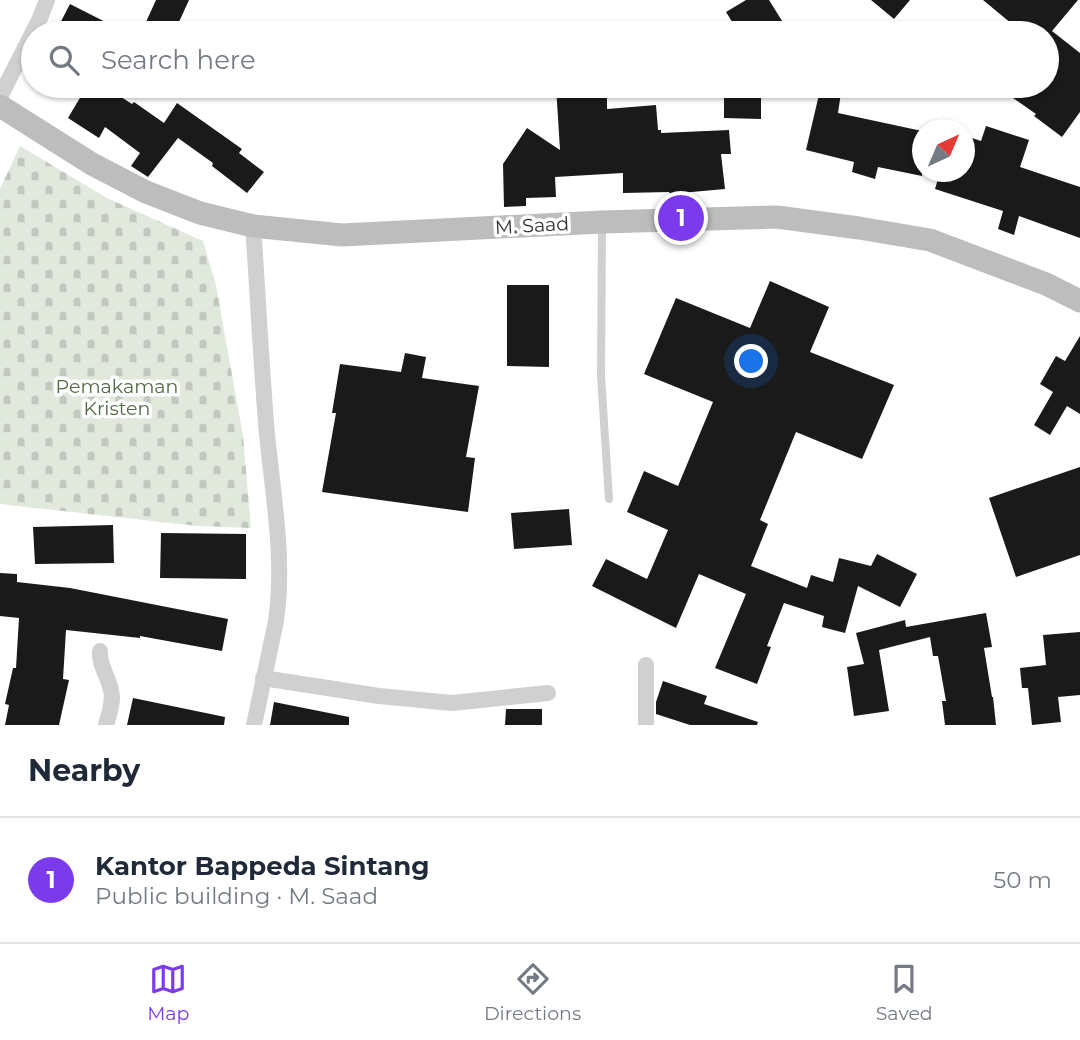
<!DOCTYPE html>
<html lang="en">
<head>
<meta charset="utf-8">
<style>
  :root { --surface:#fff; --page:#f6f6f7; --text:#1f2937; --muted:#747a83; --line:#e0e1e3; --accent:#7c3aed }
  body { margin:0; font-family:Montserrat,sans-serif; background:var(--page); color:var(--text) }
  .compass { position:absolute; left:912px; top:119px; width:63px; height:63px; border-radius:50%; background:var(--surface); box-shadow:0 2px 5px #0004; rotate:44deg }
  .you { position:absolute; left:752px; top:362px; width:24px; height:24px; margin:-18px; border:5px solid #fff; border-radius:50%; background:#1a73e8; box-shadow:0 0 0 10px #1a73e833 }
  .badge { display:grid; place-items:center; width:46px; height:46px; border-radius:50%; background:var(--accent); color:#fff; font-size:23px; font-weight:700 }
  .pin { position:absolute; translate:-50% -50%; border:4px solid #fff; box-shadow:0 2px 7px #0006 }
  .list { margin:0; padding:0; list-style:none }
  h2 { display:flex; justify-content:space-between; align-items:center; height:91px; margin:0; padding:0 28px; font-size:30px }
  h2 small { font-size:23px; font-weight:400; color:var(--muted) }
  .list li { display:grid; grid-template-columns:46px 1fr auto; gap:21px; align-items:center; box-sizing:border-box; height:126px; padding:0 28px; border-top:2px solid var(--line) }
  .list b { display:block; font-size:26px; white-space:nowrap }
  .list p { margin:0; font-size:23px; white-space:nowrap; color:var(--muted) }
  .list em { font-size:23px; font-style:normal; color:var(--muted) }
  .icon { flex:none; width:38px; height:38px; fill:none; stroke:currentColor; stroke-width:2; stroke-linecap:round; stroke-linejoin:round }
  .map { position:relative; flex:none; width:1080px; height:725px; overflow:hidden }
  .search { position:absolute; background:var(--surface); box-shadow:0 2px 5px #0004; left:21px; right:21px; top:21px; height:77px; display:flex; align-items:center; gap:18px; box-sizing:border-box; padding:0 24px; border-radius:38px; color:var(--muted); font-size:26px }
  .sheet { height:217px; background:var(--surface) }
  nav { display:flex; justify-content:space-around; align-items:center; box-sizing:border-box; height:98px; border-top:2px solid var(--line); background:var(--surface); font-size:19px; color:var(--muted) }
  nav a { display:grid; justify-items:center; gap:4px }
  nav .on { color:var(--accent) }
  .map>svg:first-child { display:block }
  .cemetery { fill:url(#cemetery-stones) }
  .building { fill:#1a1a1a }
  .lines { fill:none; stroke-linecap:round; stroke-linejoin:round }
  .lane { stroke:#d0d0d0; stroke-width:8 }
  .street { stroke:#d0d0d0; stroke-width:16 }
  .secondary { stroke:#bdbdbd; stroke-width:23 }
  .labels { text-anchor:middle; stroke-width:7; stroke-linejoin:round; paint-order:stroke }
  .street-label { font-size:19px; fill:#333; stroke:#fff }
  .park-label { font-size:19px; fill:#516b43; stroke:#fff }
</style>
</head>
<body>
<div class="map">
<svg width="1080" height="725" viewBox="0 0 1080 725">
  <defs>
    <pattern id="cemetery-stones" width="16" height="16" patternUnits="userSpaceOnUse" patternTransform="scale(1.75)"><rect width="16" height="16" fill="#e1e9dd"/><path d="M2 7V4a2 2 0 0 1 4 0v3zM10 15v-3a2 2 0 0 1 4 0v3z" fill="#c2c8be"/></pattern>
  </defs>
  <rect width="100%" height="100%" fill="#fff"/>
  <path class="cemetery" d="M20 146 107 198 203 241 216 285 243 436 251 528 197 526 0 504V189Z"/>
  <path class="building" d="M156 0H189L174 33H141Z
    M746 0H769L784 24 769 33H739L726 12Z
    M871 0H910L894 19Z
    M983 0H1078L1052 31 1080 53V112L1062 137 1034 116 1036 114 996 86H1047V33H1023Z
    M70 4 127 33H55Z
    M65 86H104L132 104 134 102 164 123 177 103 242 149 239 153 264 172 247 193 212 166 213 163 178 138 148 177 131 166 140 153 105 127 99 138 68 118 81 96Z
    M556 86H579L580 96 607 95V109L656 105 658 130H661V133L729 130 731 154H721L725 189 670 194 669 192 623 193V173L555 177 556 197 526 198V206L504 207 503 164 527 128 560 150Z
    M724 86H761V119L724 118Z
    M821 86H842L838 113 922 131V176L878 167 875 179 852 172 854 162 806 150Z
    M986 126 1029 140 1020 167 1080 187V238L1019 216 1014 235 998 229 1003 211 935 189 940 172H964V150L969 137 981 141Z
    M770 281 829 307 810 352 894 385 862 459 796 432 760 520 768 524 751 566 807 588 811 575 833 582 839 558 871 566 877 554 917 574 900 607 858 586 845 633 822 627 824 616 784 603 767 646 771 647 757 684 715 668 746 594 699 574 676 628 592 586 606 559 647 579 668 530 627 512 644 471 678 486 713 402 644 374 676 298 750 328Z
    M507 285H549V367L507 366Z
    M1080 336V414L1067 406 1050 435 1034 425 1053 392 1040 384 1056 356 1065 361Z
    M405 353 426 357 422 378 479 386 466 457 475 458 468 512 322 492 336 413H332L340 364 401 372Z
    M1080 467V555L1016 577 989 498Z
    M569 509 572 545 514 549 511 513Z
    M113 525 114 563 35 564 33 527Z
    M161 533 246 534V579L160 578Z
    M0 573 17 574V582L70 588 228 619 222 651 140 636V638L66 630 63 679 69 680 59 725H5L9 705 5 704 13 668H16L19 618 0 616Z
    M986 613 992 647 984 648 992 697H993L996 725H945L942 701H946L938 656H933L930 637 879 650 889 711 854 716 847 667 864 664 856 633 905 620 906 627Z
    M1080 632V695L1058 697 1061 722 1032 725 1028 688H1022L1020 668 1046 665 1043 635Z
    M663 681 707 696 704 704 758 722 757 725H690L656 714V702Z
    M133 698 225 717 224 725H127Z
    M274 702 349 717V725H270Z
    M506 709H542V725H505Z"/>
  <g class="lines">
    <path class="lane" d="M602 225 601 376 609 499"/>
    <path class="street" d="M0 97 40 18 47 0
      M253 226C258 295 261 365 267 434 273 496 285 559 276 621L254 725
      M100 651C99 665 108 676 111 690 114 701 109 714 106 725
      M646 665V725
      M263 678 379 696 452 703 548 693"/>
    <path class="secondary" d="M0 106 92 164 146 192 200 213 253 226 342 235 602 222 777 217 859 228 930 240 1046 284 1080 301"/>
  </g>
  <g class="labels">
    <g class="street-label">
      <text transform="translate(532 225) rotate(-3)" y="7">M. Saad</text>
    </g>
    <g class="park-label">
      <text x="117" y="393">Pemakaman<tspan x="117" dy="22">Kristen</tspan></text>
    </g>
  </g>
</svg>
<svg class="compass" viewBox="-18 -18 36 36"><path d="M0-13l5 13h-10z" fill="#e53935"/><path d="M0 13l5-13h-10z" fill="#747a83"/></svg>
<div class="you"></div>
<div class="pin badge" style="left:681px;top:218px">1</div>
<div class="search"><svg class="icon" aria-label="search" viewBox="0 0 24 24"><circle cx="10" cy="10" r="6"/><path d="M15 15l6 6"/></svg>Search here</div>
</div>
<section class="sheet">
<h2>Nearby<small></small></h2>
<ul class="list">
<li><span class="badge">1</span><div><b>Kantor Bappeda Sintang</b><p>Public building · M. Saad</p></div><em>50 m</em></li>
</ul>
</section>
<nav>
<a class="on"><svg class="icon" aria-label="map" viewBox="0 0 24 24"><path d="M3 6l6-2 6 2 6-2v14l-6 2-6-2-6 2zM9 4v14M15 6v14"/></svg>Map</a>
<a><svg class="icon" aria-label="directions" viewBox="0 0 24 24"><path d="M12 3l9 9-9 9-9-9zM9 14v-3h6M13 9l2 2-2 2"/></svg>Directions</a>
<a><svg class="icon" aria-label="saved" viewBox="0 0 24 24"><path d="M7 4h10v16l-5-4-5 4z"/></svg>Saved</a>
</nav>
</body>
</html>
